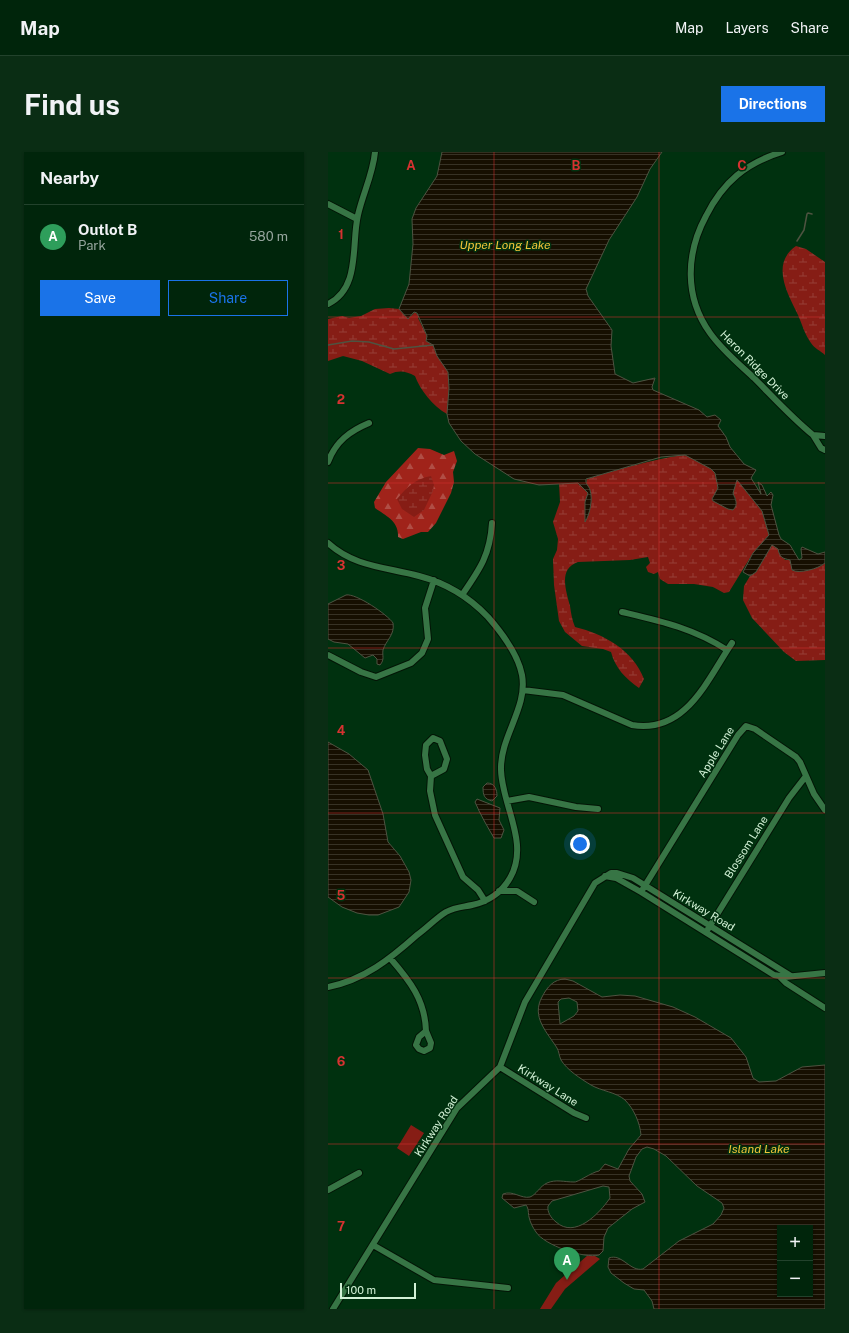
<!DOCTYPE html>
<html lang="en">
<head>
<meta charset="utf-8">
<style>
  :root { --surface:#00250b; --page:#0a2d14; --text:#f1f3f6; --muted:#95a59d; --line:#22422c; --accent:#1a73e8 }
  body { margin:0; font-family:"Public Sans",sans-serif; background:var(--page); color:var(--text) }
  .controls { position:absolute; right:12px; bottom:12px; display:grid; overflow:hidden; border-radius:0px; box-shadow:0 1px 3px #0004 }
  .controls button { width:36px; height:36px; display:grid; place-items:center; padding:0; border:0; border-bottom:1px solid var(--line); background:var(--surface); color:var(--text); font:20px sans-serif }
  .scale { position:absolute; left:12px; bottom:10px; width:76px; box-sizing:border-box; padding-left:4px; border:2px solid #d2f1d6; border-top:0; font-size:11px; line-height:14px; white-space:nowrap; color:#d2f1d6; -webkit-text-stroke:3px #00310f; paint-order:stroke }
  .you { position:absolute; left:252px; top:692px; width:14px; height:14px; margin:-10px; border:3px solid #fff; border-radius:50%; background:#1a73e8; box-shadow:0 0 0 6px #1a73e833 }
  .badge { display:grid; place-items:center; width:26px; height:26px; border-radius:50%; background:var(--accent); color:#fff; font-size:13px; font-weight:700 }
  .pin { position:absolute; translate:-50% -33px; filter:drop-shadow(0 1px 2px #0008) }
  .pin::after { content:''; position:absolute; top:21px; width:14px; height:12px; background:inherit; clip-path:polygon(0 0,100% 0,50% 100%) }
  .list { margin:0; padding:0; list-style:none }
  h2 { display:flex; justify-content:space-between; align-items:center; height:52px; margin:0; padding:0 16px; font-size:17px }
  h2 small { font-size:13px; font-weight:400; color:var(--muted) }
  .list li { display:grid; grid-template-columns:26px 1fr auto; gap:12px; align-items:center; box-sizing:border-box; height:64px; padding:0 16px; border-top:1px solid var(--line) }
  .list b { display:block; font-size:15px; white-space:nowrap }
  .list p { margin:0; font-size:13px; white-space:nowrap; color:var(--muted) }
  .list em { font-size:13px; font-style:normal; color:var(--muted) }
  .actions { display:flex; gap:8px; padding:12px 16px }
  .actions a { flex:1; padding:9px 0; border:1px solid var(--accent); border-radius:0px; text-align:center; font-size:14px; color:var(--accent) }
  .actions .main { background:var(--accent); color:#fff }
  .map { position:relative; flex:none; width:497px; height:1157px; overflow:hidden; border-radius:0px }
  header { display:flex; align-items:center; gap:24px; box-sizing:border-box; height:56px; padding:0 20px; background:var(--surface); border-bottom:1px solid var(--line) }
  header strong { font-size:19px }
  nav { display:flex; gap:22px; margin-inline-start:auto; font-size:14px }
  .intro { display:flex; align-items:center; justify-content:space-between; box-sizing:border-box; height:96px; padding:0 24px }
  h1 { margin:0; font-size:28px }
  .button { padding:10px 18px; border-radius:0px; background:var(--accent); color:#fff; font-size:14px; font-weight:700 }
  main { display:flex; gap:24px; padding:0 24px }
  aside { flex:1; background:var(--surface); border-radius:0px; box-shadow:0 1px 3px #0004 }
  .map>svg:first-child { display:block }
  .green { fill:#861d15 }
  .forest { fill:url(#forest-firs) }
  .wetland { fill:url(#wetland-marsh) }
  .water { fill:url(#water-rules); stroke:#4e5341; fill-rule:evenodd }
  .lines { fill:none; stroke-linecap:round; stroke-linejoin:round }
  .stream { stroke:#4e5341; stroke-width:1.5 }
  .minor-casing { stroke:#031506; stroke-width:8 }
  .minor { stroke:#377545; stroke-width:6 }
  .grid { fill:none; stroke:#d63231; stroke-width:1; stroke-opacity:0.55 }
  .labels { text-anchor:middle; stroke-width:3; stroke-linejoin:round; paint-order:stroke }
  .street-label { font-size:11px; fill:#d2f1d6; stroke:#00310f }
  .water-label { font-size:12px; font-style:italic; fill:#f2c33a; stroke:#00310f }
  .grid-label { font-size:13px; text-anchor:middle; font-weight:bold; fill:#d63231; stroke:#00310f; stroke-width:3; stroke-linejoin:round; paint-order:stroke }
</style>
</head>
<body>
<header>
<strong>Map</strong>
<nav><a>Map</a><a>Layers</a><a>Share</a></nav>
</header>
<div class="intro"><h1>Find us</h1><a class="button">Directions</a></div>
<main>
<aside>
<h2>Nearby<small></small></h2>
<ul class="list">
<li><span class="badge" style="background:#2e9e5b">A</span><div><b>Outlot B</b><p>Park</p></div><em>580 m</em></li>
</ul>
<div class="actions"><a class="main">Save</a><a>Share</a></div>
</aside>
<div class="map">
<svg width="497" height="1157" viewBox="0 0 497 1157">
  <defs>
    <pattern id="forest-firs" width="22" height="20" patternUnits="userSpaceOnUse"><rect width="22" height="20" fill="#a0231a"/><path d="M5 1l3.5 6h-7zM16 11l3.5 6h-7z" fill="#b04e45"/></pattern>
    <pattern id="wetland-marsh" width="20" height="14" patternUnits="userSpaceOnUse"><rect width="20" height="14" fill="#861d15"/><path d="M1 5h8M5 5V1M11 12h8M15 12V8" fill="none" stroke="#963e36"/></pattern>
    <pattern id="water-rules" width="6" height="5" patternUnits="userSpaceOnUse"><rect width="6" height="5" fill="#160f01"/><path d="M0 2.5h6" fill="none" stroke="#373225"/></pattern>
  </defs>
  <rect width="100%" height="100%" fill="#00310f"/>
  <path class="green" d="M83 973 96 981 81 1004 69 996Z
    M260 1103 267 1104 272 1107 237 1137 223 1157H212L228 1131Z"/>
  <path class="forest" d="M90 296 102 297 116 303 126 299 129 309 125 320 126 330 123 341 108 371 100 380H93L75 387 70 385C71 369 58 364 47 356L46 350 58 330Z"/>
  <path class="wetland" d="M468 94 478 97 497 110V203C493 199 486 196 483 191 477 183 474 172 470 163 460 142 442 112 468 94Z
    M61 156 71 157 79 166H81L87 160 91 164 90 166 99 184 98 189 105 193 120 220 121 236 119 262C105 254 92 238 87 224 78 219 71 218 62 222L34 209 15 204 0 209V167L14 164 21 166 33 164 47 157Z
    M355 303C364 304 383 313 387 322 391 330 389 343 390 351L398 356 408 348 405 341 408 328H410L434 359 441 383 425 401 401 440 396 441 385 435 366 432H340L332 427 330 420 326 422 320 420 318 415 322 411 320 405 302 408 250 410C230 417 238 438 242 454 243 461 244 468 247 475 276 482 305 498 316 527L311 536C298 527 287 516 283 500L275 497 254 494 237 480 231 469 226 433 225 407 229 398 230 387 225 370 232 350 231 331 248 330 260 341 257 350V369C262 363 265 347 262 338 261 334 257 333 259 327 291 317 322 308 355 303Z
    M103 324 106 333 105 339 96 358 86 365 74 357 69 347C79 335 87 327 103 324Z
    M444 392 450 396 457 408H462L467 419 493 414 497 411V508L468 509 456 500 424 466 415 448 416 434 422 424 428 420Z"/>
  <path class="water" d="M114 0H334L322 17 309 45 281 88 258 137 260 144 284 178 283 194 287 222 305 231 327 226 324 235 325 238 371 258 379 265 387 263 393 268 390 274 398 285 402 295 416 312 428 318 423 326 433 342 430 330 434 333 439 344 443 340 445 343 443 353 451 383 453 387 462 393 471 408 474 406 473 397 474 395 490 402 497 400V411C490 417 471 422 464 418L462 408C454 406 452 406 450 397L444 393 428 420 422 424 415 420 425 401 441 383 434 359 409 328 405 341C407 347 411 352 405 358L400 357 385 349 384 347 390 336 387 321 383 317 357 303 333 305 258 327C257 332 261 334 262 338 265 347 262 362 257 370V350L260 341 250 331 211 333 186 327 147 302 133 289 121 271 119 262 121 236 120 220 109 204 105 193 98 189 99 184 89 161 86 160 80 167 71 157 81 132 85 92 84 67 88 56 109 24Z
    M18 443C28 441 60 463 65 471 67 483 58 488 55 498 54 504 57 507 52 513L49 512V507L45 503 37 506 20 492 6 490 0 487V452Z
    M0 590 21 602 40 618 55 662 60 690 72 704 81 720 83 728 81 740 71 755 50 763H41L29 761 14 755 0 745Z
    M159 631C167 631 169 638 169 644L164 649C156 647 155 643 155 635Z
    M149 647 172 656 171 668 176 678 173 686H166C159 674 152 662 147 650Z
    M237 827 245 829 274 845 292 843 307 844 345 855 367 865 403 886 418 905 425 926 431 930 448 929 474 915 497 913V1157H326L324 1149 316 1138 306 1137 296 1131 283 1121 280 1115 281 1106C294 1101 302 1120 315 1117L351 1089 385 1072 393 1063 396 1056 394 1051 369 1034 338 1004 326 997 319 995 314 997 308 1005 301 1024 302 1029 314 1042 317 1050 304 1057 280 1076 276 1085 275 1099 271 1103C256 1107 216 1093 208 1080 205 1076 202 1070 201 1065 200 1061 201 1057 198 1053L186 1056 174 1046 175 1042C185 1038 193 1047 202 1045 208 1043 212 1034 219 1031 228 1027 236 1030 246 1030 249 1031 264 1020 271 1019L277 1012 290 1017 301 997 313 983C312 971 306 957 297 948 288 940 273 939 263 933 253 927 239 918 233 908 231 904 231 899 229 896 219 880 203 865 214 845 219 835 226 827 237 827ZM241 846 249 850 250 859 246 864 232 872 230 850 233 847ZM275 1034 281 1035 282 1046C271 1062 247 1087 228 1070 223 1066 219 1060 220 1054L224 1049ZM452 1076H482V1142H452Z"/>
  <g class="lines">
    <path class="stream" d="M469 89 476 78 479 62 480 61 484 62
      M0 193 24 189 41 190 66 197 105 193"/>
    <g class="minor-casing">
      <path id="minor" d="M454 0C418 11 395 30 378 64 358 101 356 145 382 181 394 198 411 212 426 226 445 245 464 266 485 283
        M0 52 29 67
        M0 152C33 136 23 92 30 63 35 41 45 22 47 0
        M497 284 485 283 493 296 497 298
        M0 310C8 289 22 279 41 271
        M0 391C26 415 58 415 91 424 118 431 141 445 160 465 174 481 190 502 194 523 200 556 172 584 173 618 174 654 202 691 182 726 174 740 160 750 144 753 135 755 127 755 118 760 108 766 99 776 89 783 62 807 36 828 0 835
        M134 443C152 417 162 403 164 371
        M294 460C332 469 365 476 399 498
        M0 503 33 520 48 525 83 511 94 501 100 487 97 456 106 428
        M195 538 235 543 304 573C358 582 379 528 404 491
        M103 624 116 617 119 607 112 589 105 586 98 593 97 603 99 617 103 624 102 639 107 663 135 725 150 738 157 749
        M179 649 201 645 248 655 270 657
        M277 724 288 726 313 740 446 823 457 825 497 821
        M171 739H189L206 750
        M313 740 410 583 418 574 427 577 468 605 472 610 486 642 497 658
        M380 777 461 646 478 624
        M62 806C82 829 97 848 98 879L91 885 88 893 91 897 96 899 102 896 103 891 98 879
        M452 825 458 831 497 856
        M172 915 246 961 258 966
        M0 1038 31 1021
        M45 1093 106 1128 180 1136
        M5 1157 129 956 172 915 197 850 267 731 283 721H289L305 726 463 824"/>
    </g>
    <use href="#minor" class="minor"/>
  </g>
  <path class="grid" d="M166 0V1157M331 0V1157M0 165H497M0 331H497M0 496H497M0 661H497M0 826H497M0 992H497"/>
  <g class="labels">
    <g class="street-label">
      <text transform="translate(427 213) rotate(45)" y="4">Heron Ridge Drive</text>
      <text transform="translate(388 600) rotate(-58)" y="4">Apple Lane</text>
      <text transform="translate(418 695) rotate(-58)" y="4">Blossom Lane</text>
      <text transform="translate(376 758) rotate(31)" y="4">Kirkway Road</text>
      <text transform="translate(220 933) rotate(32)" y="4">Kirkway Lane</text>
      <text transform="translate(108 974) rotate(-57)" y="4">Kirkway Road</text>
    </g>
    <g class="water-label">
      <text x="177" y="97">Upper Long Lake</text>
      <text x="431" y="1001">Island Lake</text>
    </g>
  </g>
  <g class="grid-label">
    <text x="83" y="18">A</text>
    <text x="248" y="18">B</text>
    <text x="414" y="18">C</text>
    <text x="13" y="87">1</text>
    <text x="13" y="252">2</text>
    <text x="13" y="418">3</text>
    <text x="13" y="583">4</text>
    <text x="13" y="748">5</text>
    <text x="13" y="914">6</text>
    <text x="13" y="1079">7</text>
  </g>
</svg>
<div class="controls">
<button>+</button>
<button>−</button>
</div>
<div class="scale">100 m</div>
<div class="you"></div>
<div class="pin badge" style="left:239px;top:1128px;background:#2e9e5b">A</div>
</div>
</main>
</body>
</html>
